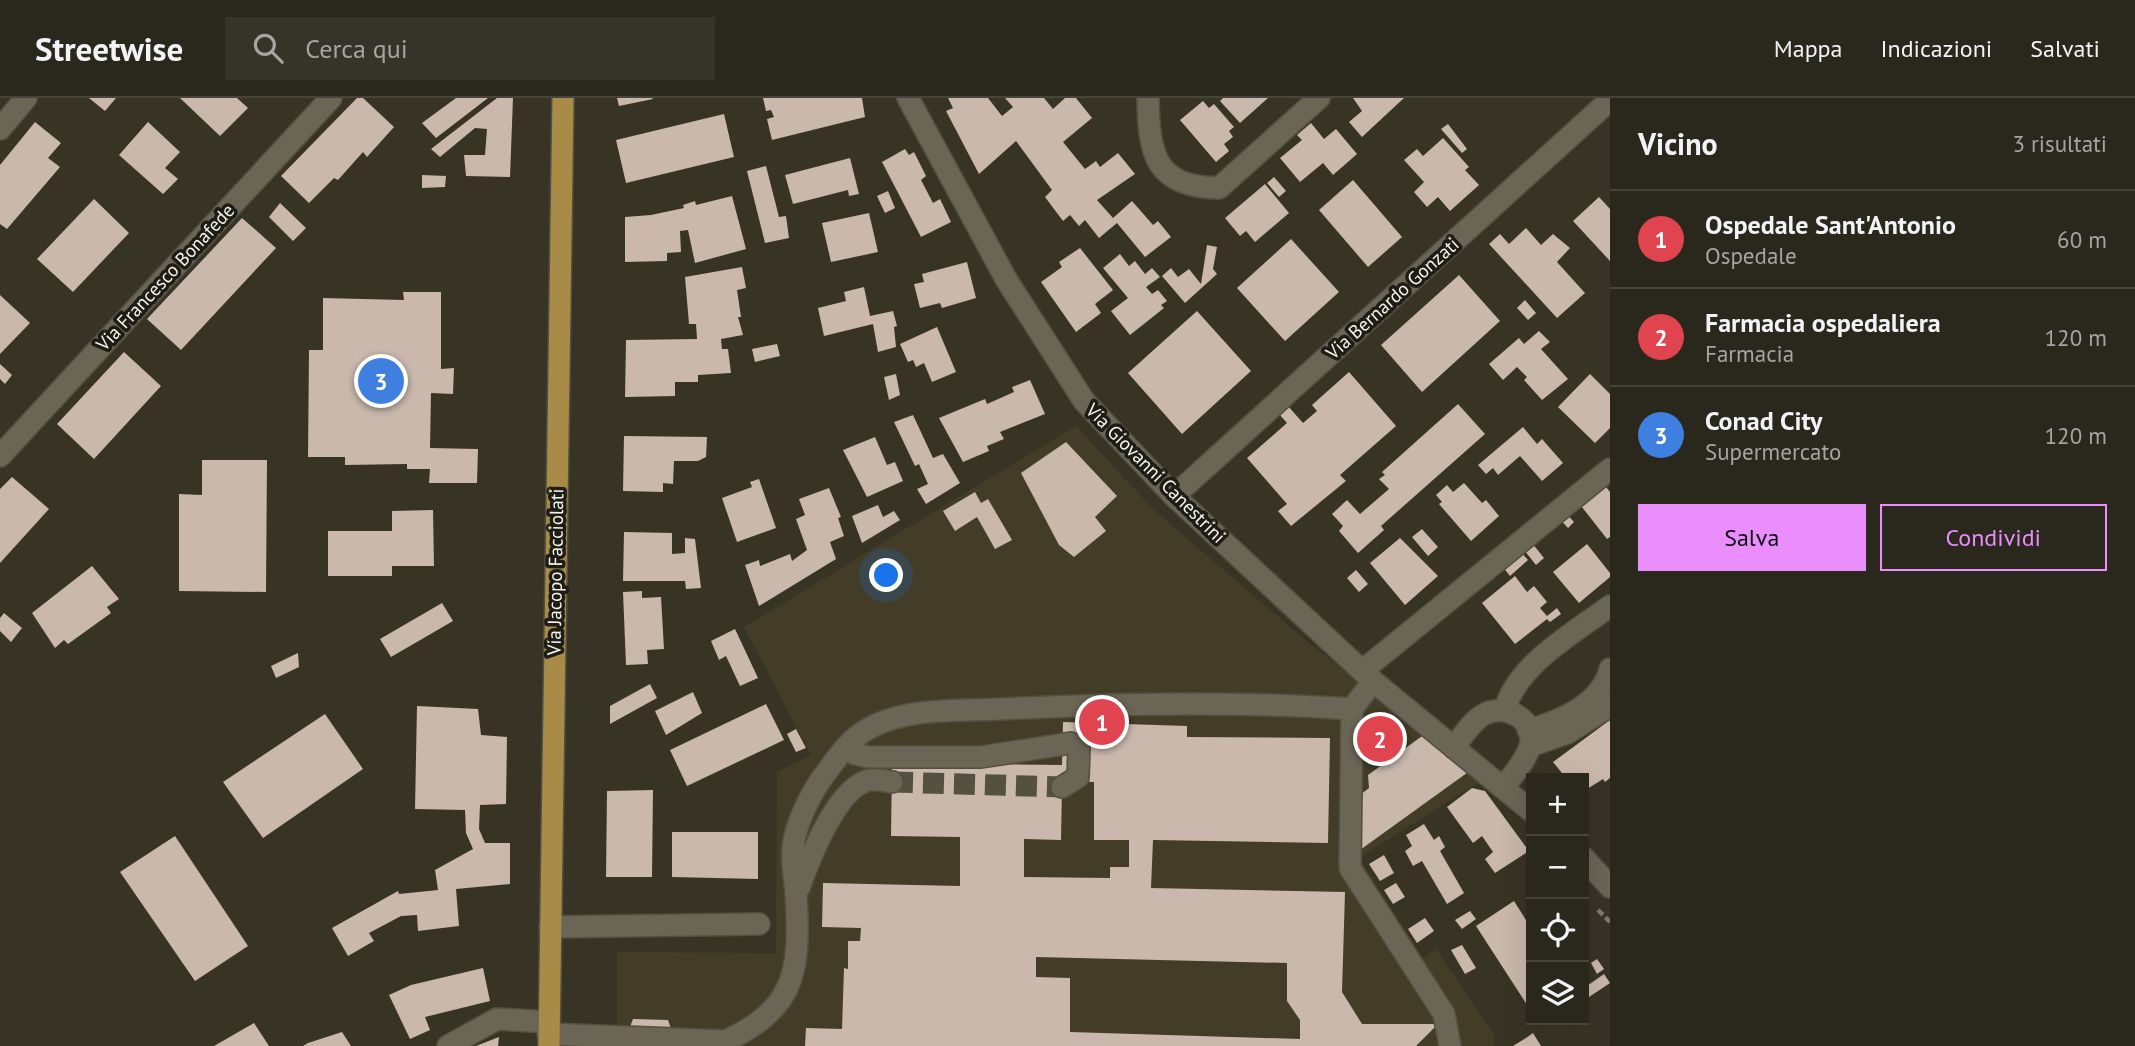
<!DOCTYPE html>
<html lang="it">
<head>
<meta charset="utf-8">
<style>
  :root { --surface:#2a271c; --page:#363329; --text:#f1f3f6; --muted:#a5a5a3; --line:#46443b; --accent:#ea8dfd }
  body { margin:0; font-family:"PT Sans",sans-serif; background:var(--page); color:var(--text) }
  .controls { position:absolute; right:21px; bottom:21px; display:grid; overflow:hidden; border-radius:0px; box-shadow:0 7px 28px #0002 }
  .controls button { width:63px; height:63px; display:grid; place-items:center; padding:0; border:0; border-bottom:2px solid var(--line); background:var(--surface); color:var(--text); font:35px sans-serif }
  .you { position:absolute; left:887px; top:478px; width:24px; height:24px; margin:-18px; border:5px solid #fff; border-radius:50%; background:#1a73e8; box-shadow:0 0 0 10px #1a73e833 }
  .badge { display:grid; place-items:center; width:46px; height:46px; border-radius:50%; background:var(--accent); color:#fff; font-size:23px; font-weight:700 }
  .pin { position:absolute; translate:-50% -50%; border:4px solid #fff; box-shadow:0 2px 7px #0006 }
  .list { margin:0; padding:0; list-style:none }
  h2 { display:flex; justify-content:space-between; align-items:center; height:91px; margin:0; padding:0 28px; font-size:30px }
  h2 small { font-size:23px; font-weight:400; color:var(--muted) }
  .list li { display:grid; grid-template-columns:46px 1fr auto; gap:21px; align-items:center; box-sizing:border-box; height:98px; padding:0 28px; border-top:2px solid var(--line) }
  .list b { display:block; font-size:26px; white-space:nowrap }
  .list p { margin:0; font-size:23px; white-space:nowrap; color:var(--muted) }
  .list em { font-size:23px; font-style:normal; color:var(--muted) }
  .actions { display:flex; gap:14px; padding:21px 28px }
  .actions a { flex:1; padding:16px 0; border:2px solid var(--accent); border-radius:0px; text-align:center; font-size:24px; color:var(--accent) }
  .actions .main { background:var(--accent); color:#111 }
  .icon { flex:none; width:38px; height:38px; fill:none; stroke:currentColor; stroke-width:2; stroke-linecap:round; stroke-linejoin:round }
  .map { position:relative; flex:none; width:1610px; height:948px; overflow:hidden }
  header { display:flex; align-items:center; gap:42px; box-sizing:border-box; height:98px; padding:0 35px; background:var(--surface); border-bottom:2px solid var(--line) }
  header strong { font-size:33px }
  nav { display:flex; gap:38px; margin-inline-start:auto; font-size:24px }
  .search { width:490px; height:63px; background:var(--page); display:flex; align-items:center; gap:18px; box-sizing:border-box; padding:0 24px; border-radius:0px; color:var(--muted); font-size:26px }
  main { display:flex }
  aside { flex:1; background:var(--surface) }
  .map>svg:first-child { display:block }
  .built { fill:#433d27 }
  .building { fill:#c9b8ab; fill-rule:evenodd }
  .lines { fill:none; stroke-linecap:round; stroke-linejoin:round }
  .minor-tunnel { stroke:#545143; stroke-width:21; stroke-dasharray:21 10; stroke-linecap:butt }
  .minor-casing { stroke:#534f42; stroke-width:24 }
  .major-casing { stroke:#534f42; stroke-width:24 }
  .path { stroke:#7e7b6e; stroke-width:4.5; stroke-dasharray:7 3.5; stroke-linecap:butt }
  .minor { stroke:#6a6555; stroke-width:21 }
  .major { stroke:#a78b47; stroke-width:21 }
  .labels { text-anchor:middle; stroke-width:7; stroke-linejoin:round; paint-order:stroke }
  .street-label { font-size:19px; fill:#f6f4ea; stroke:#1d1c15 }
</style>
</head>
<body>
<header>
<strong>Streetwise</strong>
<div class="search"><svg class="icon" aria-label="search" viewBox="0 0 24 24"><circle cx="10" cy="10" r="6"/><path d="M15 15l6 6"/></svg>Cerca qui</div>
<nav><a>Mappa</a><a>Indicazioni</a><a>Salvati</a></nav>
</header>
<main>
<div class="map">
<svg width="1610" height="948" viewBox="0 0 1610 948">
  <rect width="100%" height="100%" fill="#383425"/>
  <path class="built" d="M1076 328 1153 411 1304 541 1484 681 1359 760 1423 860 1436 851 1494 937V948H617V854L776 855 777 674 811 657 744 529Z"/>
  <path class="building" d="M89 0H116L105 13Z
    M180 0H237L248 10 220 38Z
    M357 0H363L394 29 367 59 363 54 338 82 334 80 309 105 281 78Z
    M456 0H488L436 40 422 25Z
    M497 0H513L510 79 466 78 464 57H485L487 31 475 30 440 59 431 51Z
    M617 0H652L653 1 619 8Z
    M763 0H862L865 19 772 42 767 21 774 19 771 12 766 13Z
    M948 0H988L1002 18 1013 9 1005 0H1044L1053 11 1065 0H1076L1092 20 1063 44 1085 71 1096 63 1100 69 1118 55 1135 76 1097 102 1113 120 1132 103 1153 127 1158 123 1171 139 1145 159 1117 125 1099 140 1085 122 1079 128 1070 117 1063 123 1045 99 1052 92 1016 43 979 76 946 13 953 10Z
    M1223 0H1268L1240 25 1220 3Z
    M1353 0H1404L1362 39 1349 24 1362 13Z
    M1203 3 1209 10 1214 6 1234 29 1229 33 1233 39 1224 46 1229 53 1216 64 1180 22Z
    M724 16 734 59 626 85 616 42Z
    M35 24 61 45 48 60 60 69 7 131 0 126V67Z
    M148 24 180 54 165 70 178 81 163 96 119 57Z
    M1311 25 1324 41 1336 31 1357 56 1333 77 1323 65 1300 84 1280 60 1302 42 1297 37Z
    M1448 26 1467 51 1462 55 1441 31Z
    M1443 40 1469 69 1465 72 1479 87 1450 113 1438 99 1427 109 1414 94 1424 84 1404 62 1417 51 1423 58Z
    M905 51 909 57 914 54 926 78 921 82 933 105 940 101 951 124 921 139 882 64Z
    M850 60 859 96 849 98 848 92 793 106 785 77Z
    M766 68 779 119 786 118 789 140 765 145 747 73Z
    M422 77 446 78 445 89 422 90Z
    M1274 79 1286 93 1279 99 1267 85Z
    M1353 82 1402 139 1368 169 1319 112Z
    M1265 86 1289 115 1255 144 1246 133 1240 138 1225 120Z
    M888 93 895 110 885 115 877 98Z
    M732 98 746 151 695 165 688 132 680 133 681 154 667 155V163L625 164V119L651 117 684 110 683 107 695 103 696 107Z
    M1599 99 1610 111V163L1573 123Z
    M94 101 129 135 73 194 37 161Z
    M280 105 306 130 293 143 269 119Z
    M869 115 878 154 831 164 822 125Z
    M242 120 276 150 181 252 147 221Z
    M1526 130 1541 147 1553 136 1570 150 1557 164 1585 195 1557 220 1489 146 1500 136 1509 146Z
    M1291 141 1339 194 1285 243 1237 190Z
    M1207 147 1217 149 1213 171 1217 176 1185 205 1162 178 1171 170 1178 179 1189 171 1201 186Z
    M1080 150 1113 192 1095 206 1101 215 1076 234 1041 184 1062 169 1059 164Z
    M1120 156 1129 168 1135 163 1145 176 1152 170 1160 179 1146 189 1152 196 1158 192 1167 203 1161 207 1164 210 1130 237 1111 213 1128 200 1103 170Z
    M967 164 976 200 942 210 940 205 920 210 914 186 924 184 922 176Z
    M742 169 746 190 737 192 741 219H738L743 237 721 241 722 251H728L731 275 698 277V284H675V298L625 299 626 242 697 241 696 226H689L685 179Z
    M1459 177 1500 223 1422 294 1381 247Z
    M864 189 870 218 893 213 897 228 894 229 896 249 878 254 873 226 824 238 818 210 846 203 844 194Z
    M403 194H441V271L454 270 453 296 431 295 430 350 478 351 477 385H429L430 371H407V366L345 367V359H308L309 252H323V200L404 202Z
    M0 197 30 225 0 256Z
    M1525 202 1536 215 1528 222 1517 210Z
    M1197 213 1251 273 1182 336 1128 275Z
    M937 229 956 274 932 284 924 265 916 269 913 262 908 264 900 246Z
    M1539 233 1550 244 1541 251 1568 281 1542 302 1524 282 1527 279 1517 269 1503 282 1489 266 1519 240 1524 246Z
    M777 246 780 258 755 264 752 251Z
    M124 254 161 288 94 361 57 326Z
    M0 266 12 277 5 286 0 281Z
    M1349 274 1396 328 1340 377 1346 383 1291 428 1278 413 1287 406 1247 360 1287 325 1279 316 1288 308 1303 325 1317 313 1312 307Z
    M896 276 900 297 889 302 884 279Z
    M1590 276 1610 296V330L1595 345 1558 309Z
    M1030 282 1045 316 1000 334 1004 341 987 348 989 353 963 364 939 320 985 301 987 306 1014 294 1012 289Z
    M1458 306 1485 336 1381 428 1384 432 1358 455 1339 433 1343 428 1332 416 1347 402 1360 416 1389 391 1379 381 1385 377 1382 374Z
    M913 317 933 360 943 356 960 385 926 406 917 391 928 386 919 366 915 368 894 324Z
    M1523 329 1537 346 1542 341 1563 365 1542 383 1520 358 1498 377 1493 370 1486 376 1478 367Z
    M624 338 707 339 706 359 698 363H674L673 386 663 385V394L623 393Z
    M875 339 887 367 895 364 903 383 867 399 843 352Z
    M1066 344 1117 398 1095 419 1106 433 1074 459 1059 447 1021 375Z
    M202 362H267L266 494 179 493V396L202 397Z
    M12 379 49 411 0 465V391Z
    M759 381 776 430 737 444 722 400 752 389 750 384Z
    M1464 385 1482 405 1486 402 1499 418 1471 443 1439 406 1442 404 1436 397 1447 387 1453 394Z
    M1603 385 1610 394V439L1607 441 1578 404Z
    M829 390 841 419 838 420 844 438 830 444 836 461 759 508 745 467 759 462 760 468 790 456 792 463 807 452 796 421 805 417 799 401Z
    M975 394 981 405 988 401 1012 442 995 451 977 419 955 433 943 413Z
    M878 407 883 419 894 413 900 422 862 445 852 418Z
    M1562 411 1574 424 1568 430 1556 417Z
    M433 412 434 468H392V478H328V433H392V413Z
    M1422 431 1438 449 1428 458 1412 439Z
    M624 434 672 435V456L685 455V440L695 441 701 490 686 491 685 483H623Z
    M1400 440 1438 478 1405 507 1370 465Z
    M1532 445 1544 460 1536 467 1524 452Z
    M1587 446 1610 475V479L1579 505 1553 474Z
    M1520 453 1528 462 1510 478 1502 468Z
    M92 468 119 501 107 509 111 515 68 546 64 542 55 550 32 515Z
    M1356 472 1368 486 1359 494 1347 480Z
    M1515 478 1527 494 1534 488 1547 504 1540 510 1547 518 1557 510 1561 516 1550 524 1547 521 1515 546 1482 505Z
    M642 493V500L661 499 664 551 647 552 648 566 626 567 623 494Z
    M442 505 453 523 391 559 380 541Z
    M4 515 22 530 11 544 0 533V520Z
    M735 531 758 580 740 588 726 558 719 562 711 543Z
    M298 555 299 569 276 580 271 568Z
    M650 586 657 600 610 626V608Z
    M693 594 702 615 666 637 655 613Z
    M766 606 784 642 687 688 670 652Z
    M417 608 478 611 481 637 507 639 506 706 480 707 479 731 485 745H510V786L456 791 459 828 418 833 417 817 401 818 369 835 374 843 348 858 332 830 398 793 399 796 438 792 435 772 473 751 466 735 465 712 415 711Z
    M325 616 363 671 263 740 223 684Z
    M1610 622V680L1605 684 1603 681 1584 693V680H1566L1553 664Z
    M1063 624 1187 628V639L1330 640 1328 745 1153 742 1151 790 1345 794 1342 894 1362 926H1438L1416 948H805L806 930 842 931 844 870 848 871V843H860L861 830 822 829 823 785 960 788V739L891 738 892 665 1062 667ZM1081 684H1094V742H1129V769H1110V780L1024 779V741L1061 742 1062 689ZM1036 859 1287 865V903L1300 922V941L1070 934V880L1036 879Z
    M796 631 806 650 796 654 787 636Z
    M1425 636 1471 672 1360 752V697L1369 690 1368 677Z
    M1472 690 1485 693 1529 753 1495 775 1485 761 1493 754 1482 738 1473 745 1447 709Z
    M653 692 652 779H606L607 693Z
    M1424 726 1434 742 1439 738 1445 749 1440 753 1464 795 1447 806 1422 763 1413 768 1405 753 1412 748 1406 737Z
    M672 734H758V781L672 779Z
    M175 738 248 848 195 883 120 774Z
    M1384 757 1394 775 1380 783 1369 766Z
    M1396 785 1405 799 1393 806 1384 792Z
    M1514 803 1531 830V913L1476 828Z
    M1470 813 1476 821 1462 831 1455 822Z
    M1425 820 1434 833 1417 845 1408 831Z
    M1462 847 1476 870 1465 876 1451 852Z
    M1597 861 1604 871 1597 876 1591 865Z
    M483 870 490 903 425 919 430 932 410 941 389 897 411 887Z
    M1604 876 1610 885 1589 899 1584 890Z
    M633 921 668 922 677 948H623Z
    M254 925 269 948H214Z
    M342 934 351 948H303L308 945Z
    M1533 935 1541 948H1513L1526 940Z
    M499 939 498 948H476Z"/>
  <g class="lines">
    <path class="minor-tunnel" d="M892 684 1062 689"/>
    <g class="minor-casing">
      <path id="minor" d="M908 0 1006 181 1084 303 1174 398 1373 583 1531 713
        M1148 0C1149 57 1155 89 1219 90L1319 0
        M0 31 26 0
        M0 358 331 0
        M1174 398 1610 2
        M1362 573 1610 371
        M1352 611 1350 770 1444 916 1450 948
        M1505 612C1516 567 1574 535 1610 508
        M1528 632C1559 624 1602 606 1610 571
        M847 648 855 656 868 659H981L1071 645 1079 650 1078 679 1062 689
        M1530 648 1567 635 1610 608
        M1454 650C1462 639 1471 624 1483 617 1504 604 1537 621 1530 648 1526 663 1512 678 1503 690
        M1584 760 1610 789
        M799 790C809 762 837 688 870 682 876 681 885 683 892 684
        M550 829 759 826
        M548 936 726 943
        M448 948 497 921 549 924
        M715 948C795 913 801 878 796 796 795 781 791 764 793 749 796 724 812 692 828 672 839 657 851 640 868 631 906 609 960 613 1003 611 1120 605 1235 603 1352 611L1373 583"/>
    </g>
    <g class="major-casing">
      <path id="major" d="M549 948 563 0"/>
    </g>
    <path class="path" d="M1598 812 1610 824"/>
    <use href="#minor" class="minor"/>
    <use href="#major" class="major"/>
  </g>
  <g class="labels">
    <g class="street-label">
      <text transform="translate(165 179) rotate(-47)" y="7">Via Francesco Bonafede</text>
      <text transform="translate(1392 200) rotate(-42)" y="7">Via Bernardo Gonzati</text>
      <text transform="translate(1156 375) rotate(45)" y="7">Via Giovanni Canestrini</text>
      <text transform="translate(555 474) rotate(-89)" y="7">Via Jacopo Facciolati</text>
    </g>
  </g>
</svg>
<div class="controls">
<button>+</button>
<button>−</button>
<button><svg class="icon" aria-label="locate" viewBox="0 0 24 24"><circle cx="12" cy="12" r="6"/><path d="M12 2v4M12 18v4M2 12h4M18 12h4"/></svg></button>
<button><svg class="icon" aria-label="layers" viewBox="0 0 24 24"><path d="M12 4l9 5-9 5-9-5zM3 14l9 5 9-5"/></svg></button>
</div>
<div class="you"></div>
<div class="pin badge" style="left:1102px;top:624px;background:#e0444e">1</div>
<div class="pin badge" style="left:1380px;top:641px;background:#e0444e">2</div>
<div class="pin badge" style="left:381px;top:283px;background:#3f7fe0">3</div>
</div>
<aside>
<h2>Vicino<small>3 risultati</small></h2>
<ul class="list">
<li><span class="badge" style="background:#e0444e">1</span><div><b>Ospedale Sant'Antonio</b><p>Ospedale</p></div><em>60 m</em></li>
<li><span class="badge" style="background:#e0444e">2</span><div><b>Farmacia ospedaliera</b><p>Farmacia</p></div><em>120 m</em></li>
<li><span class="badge" style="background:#3f7fe0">3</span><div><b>Conad City</b><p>Supermercato</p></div><em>120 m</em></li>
</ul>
<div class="actions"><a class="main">Salva</a><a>Condividi</a></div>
</aside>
</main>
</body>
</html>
